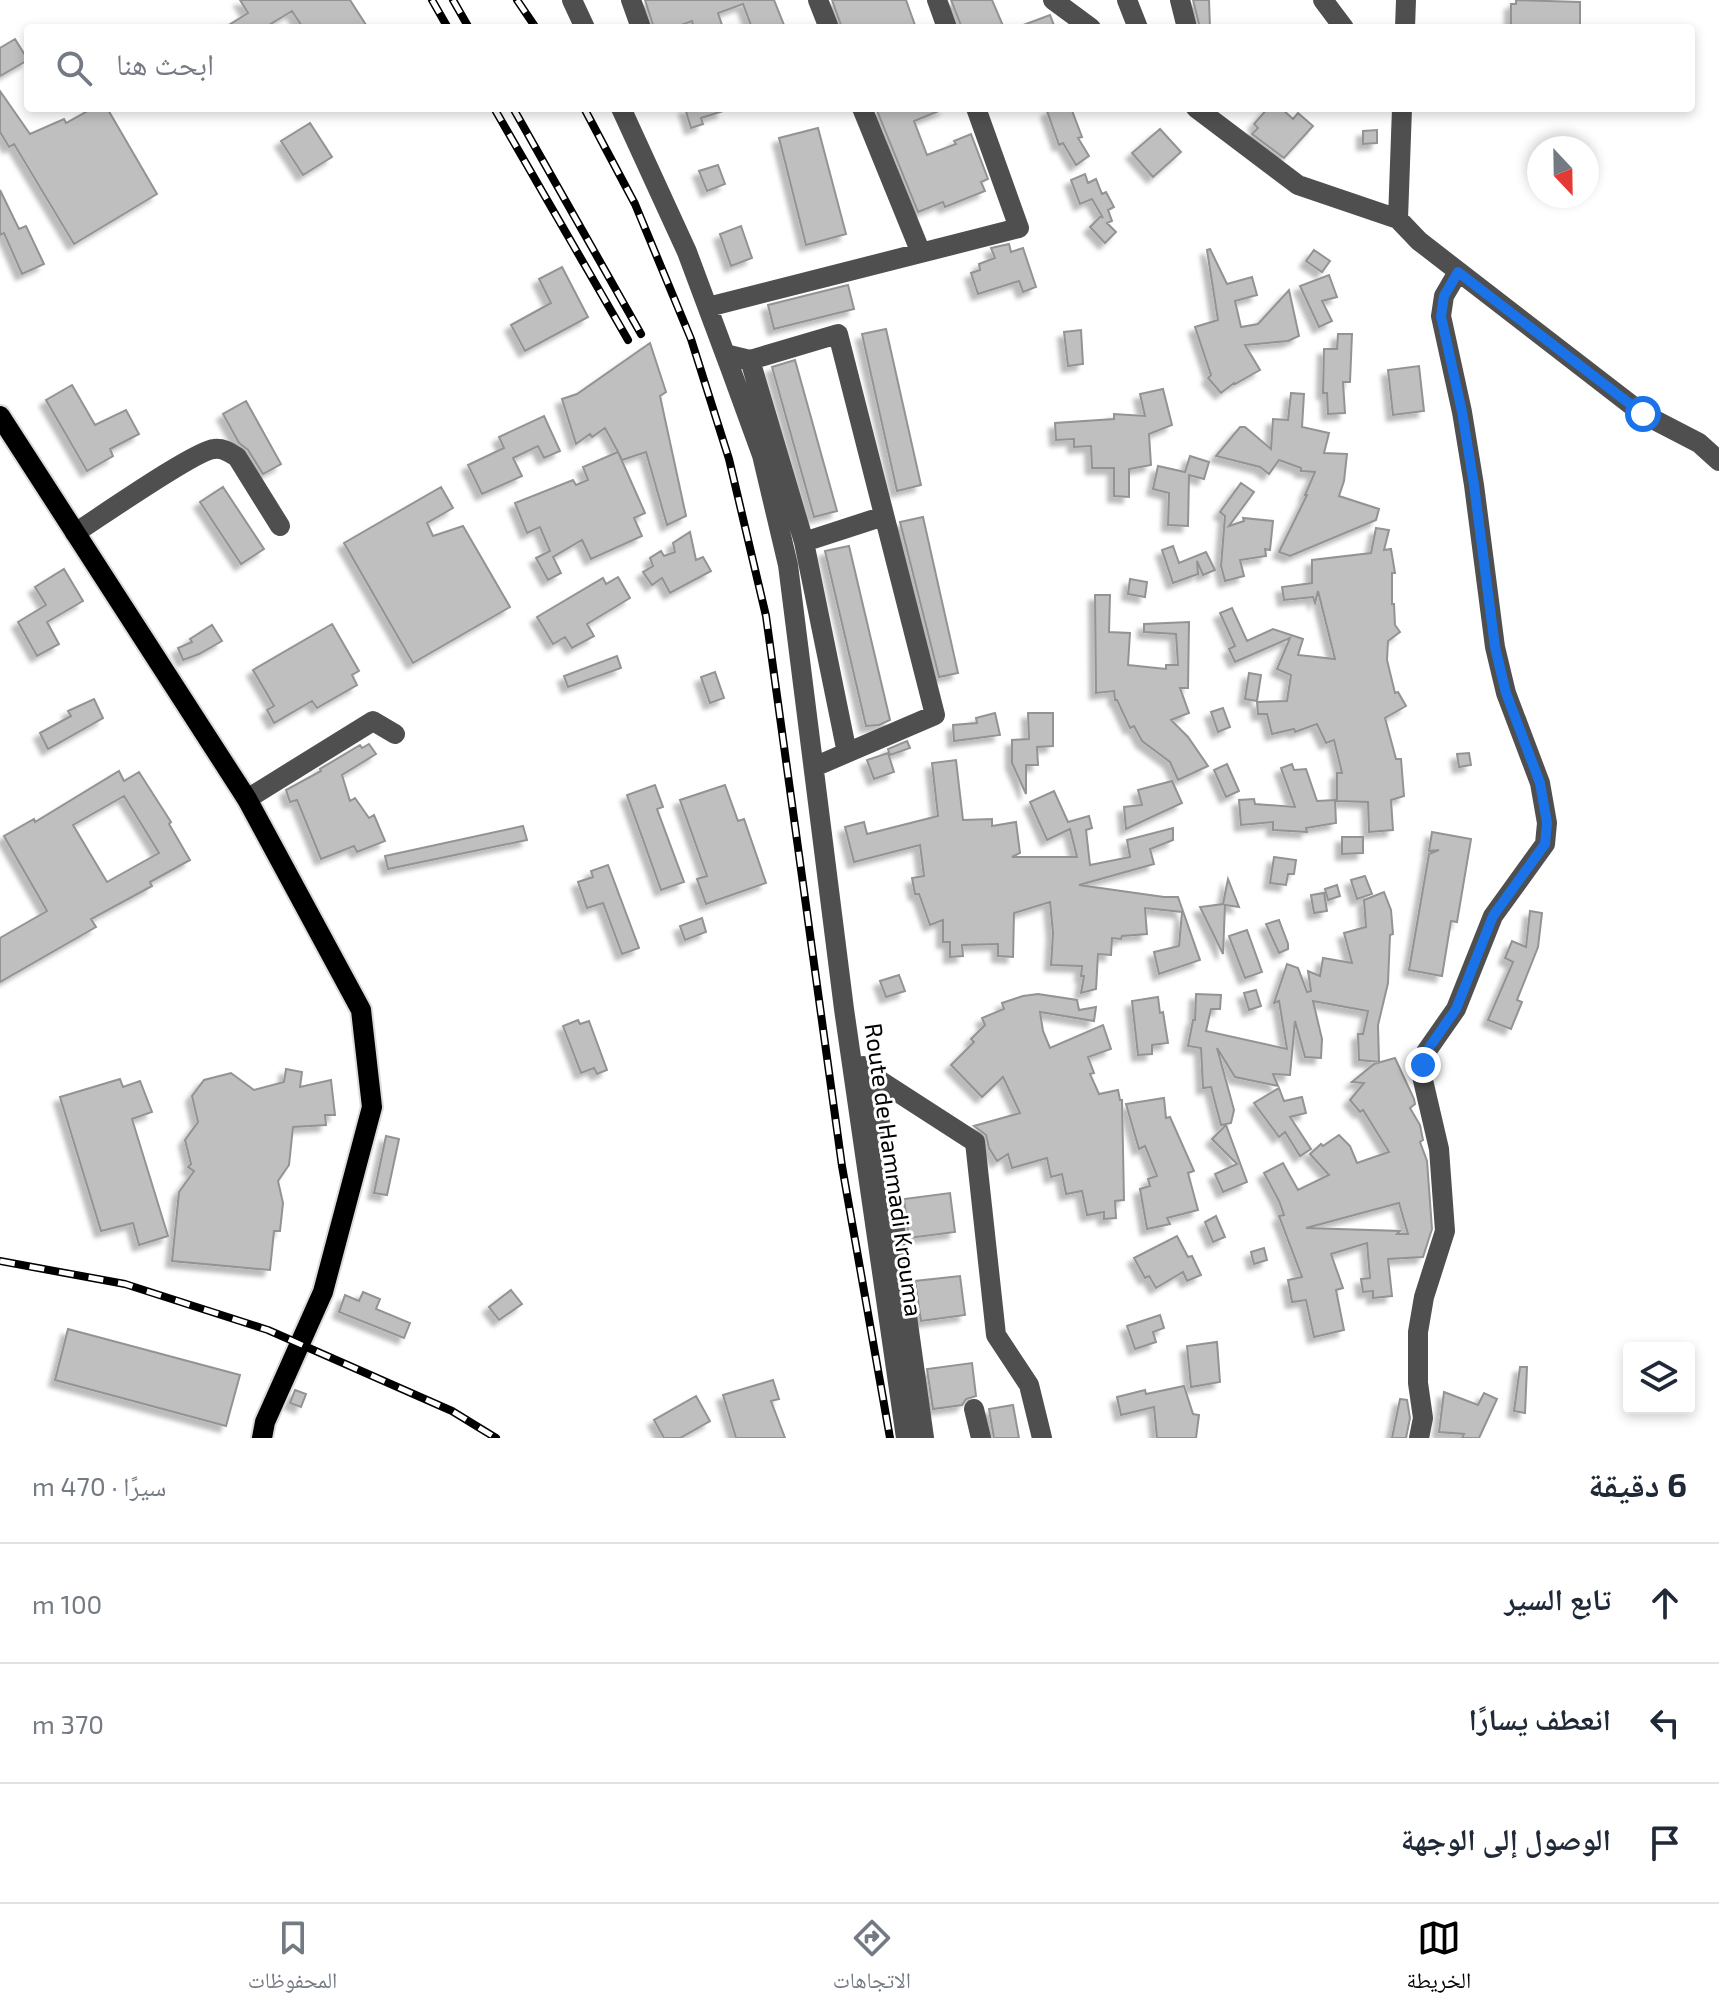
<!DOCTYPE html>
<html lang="ar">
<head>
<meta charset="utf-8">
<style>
  :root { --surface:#fff; --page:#f6f6f7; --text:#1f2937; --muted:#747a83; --line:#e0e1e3; --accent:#000 }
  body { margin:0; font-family:"Exo 2","Noto Naskh Arabic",sans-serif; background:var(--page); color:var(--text); direction:rtl }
  .controls { position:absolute; right:24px; bottom:24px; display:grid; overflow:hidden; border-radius:8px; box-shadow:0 4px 12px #0003 }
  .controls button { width:72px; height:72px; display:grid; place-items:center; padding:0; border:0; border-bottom:2px solid var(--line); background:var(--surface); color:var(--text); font:40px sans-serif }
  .compass { position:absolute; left:1527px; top:136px; width:72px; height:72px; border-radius:50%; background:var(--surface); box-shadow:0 4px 12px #0003; rotate:158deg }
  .stop { position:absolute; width:24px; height:24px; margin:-18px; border:6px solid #1a73e8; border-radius:50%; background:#fff }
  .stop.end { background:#1a73e8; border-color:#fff; box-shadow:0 2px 8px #0008 }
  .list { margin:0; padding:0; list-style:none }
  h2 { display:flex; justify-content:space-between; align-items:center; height:104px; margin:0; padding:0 32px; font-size:34px }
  h2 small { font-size:26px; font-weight:400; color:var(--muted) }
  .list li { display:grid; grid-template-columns:52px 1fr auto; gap:24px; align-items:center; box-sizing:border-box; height:120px; padding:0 32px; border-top:2px solid var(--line) }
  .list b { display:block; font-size:30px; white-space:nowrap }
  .list em { font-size:26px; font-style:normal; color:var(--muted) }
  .icon { flex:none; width:44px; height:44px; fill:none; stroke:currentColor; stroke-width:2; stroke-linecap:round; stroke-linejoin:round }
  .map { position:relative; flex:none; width:1719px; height:1438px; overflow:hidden; direction:ltr }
  .search { position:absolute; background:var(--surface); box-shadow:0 4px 12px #0003; left:24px; right:24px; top:24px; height:88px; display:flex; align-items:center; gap:20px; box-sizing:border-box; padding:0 28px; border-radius:8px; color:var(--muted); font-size:30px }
  .sheet { height:464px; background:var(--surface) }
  nav { display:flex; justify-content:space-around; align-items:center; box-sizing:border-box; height:112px; border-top:2px solid var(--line); background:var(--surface); font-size:22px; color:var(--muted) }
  nav a { display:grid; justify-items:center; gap:4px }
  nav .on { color:var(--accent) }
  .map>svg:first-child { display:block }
  .building { fill:#bfbfbf; stroke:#939393; stroke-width:2; fill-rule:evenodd; filter:url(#shadow) }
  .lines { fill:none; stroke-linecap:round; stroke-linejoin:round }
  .major-casing { stroke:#dbdbdb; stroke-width:24 }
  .minor { stroke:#4f4f4f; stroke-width:20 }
  .major { stroke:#000; stroke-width:20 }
  .rail-casing { stroke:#000; stroke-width:8 }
  .rail { stroke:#fff; stroke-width:5; stroke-dasharray:15; stroke-linecap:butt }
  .route { stroke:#1a73e8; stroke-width:10 }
  .labels { text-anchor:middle; stroke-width:6; stroke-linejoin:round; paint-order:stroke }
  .street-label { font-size:24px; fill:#000; stroke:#fff }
</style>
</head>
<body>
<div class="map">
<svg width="1719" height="1438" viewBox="0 0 1719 1438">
  <defs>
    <filter id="shadow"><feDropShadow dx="-6" dy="6" stdDeviation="2" flood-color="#0004"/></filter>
  </defs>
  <rect width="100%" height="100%" fill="#fff"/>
  <path class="building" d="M240 0H350L368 28H303L292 11 264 28H224L248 13Z
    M645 0H774L784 25 778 28H752L743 4 718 13 723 28H694L692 21 673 28H654Z
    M832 0H906L916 28H842Z
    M951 0H992L1004 28H962Z
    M1193 0H1209L1210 28H1200Z
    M1516 0 1580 2V28H1511V4H1516Z
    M1050 15 1055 28H1018V27Z
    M15 39 28 60 0 76V48Z
    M0 91 30 134 64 119 66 123 93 108H107L157 194 74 244 14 144 9 147 0 132Z
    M685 108H722L723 111 701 118 703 124 691 128Z
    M876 108H946L914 121 927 155 956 144 954 141 971 134 988 179 981 182 985 191 945 207 943 202 918 212Z
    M1054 108H1071L1082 137 1078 138 1089 156 1076 165 1063 143 1059 145 1047 111Z
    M1268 108H1281L1293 119 1298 113 1313 126 1284 158 1252 134 1258 128 1254 124Z
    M310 123 332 157 303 175 281 141Z
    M818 128 846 234 806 245 779 138Z
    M1160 129 1181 152 1153 177 1132 153Z
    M1377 130V143L1363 144V131Z
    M718 165 725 184 707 191 699 171Z
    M1085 174 1088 183 1096 179 1102 194 1106 192 1114 207 1108 210 1112 221 1107 223 1116 232 1105 243 1090 227 1101 216 1103 218 1092 199 1080 204 1071 180Z
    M0 190 19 229 26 226 44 264 22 274 4 233 0 235Z
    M741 226 752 258 731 266 720 234Z
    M1009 244 1011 252 1023 248 1036 287 1023 292 1019 281 978 294 971 273 980 270 979 264 995 258 991 248Z
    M1210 249 1227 284 1252 277 1257 295 1235 301 1241 327 1258 324 1289 290 1299 336 1288 341 1245 345 1260 370 1235 384 1234 383 1221 393 1208 378 1211 375 1195 327 1218 320 1207 250Z
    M1314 250 1330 261 1322 272 1306 261Z
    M562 267 588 317 525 351 511 325 551 303 539 279Z
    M1329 275 1337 297 1322 301 1332 321 1319 327 1300 286Z
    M848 285 854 309 774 329 768 305Z
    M886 329 921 485 897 491 862 334Z
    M1081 330 1083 364 1068 366 1064 332Z
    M1338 334H1352L1350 382H1343L1345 413 1328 414 1327 393H1323L1324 349H1337Z
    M650 343 666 392 660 396 686 516 667 525 646 452 622 460 618 452 645 513 634 518 642 536 591 559 582 540 553 557 561 573 548 580 536 558 550 551 540 527 527 533 515 503 573 480 576 485 588 480 583 467 618 452 605 428 592 437 590 434 576 444 562 399 577 394Z
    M795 360 837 511 814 517 772 367Z
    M1419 366 1424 411 1393 415 1388 370Z
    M72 385 95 425 126 410 139 434 110 449 113 456 87 471 46 400Z
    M1163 389 1172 425 1149 434 1151 465 1129 469V497L1114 496V468H1092L1091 446 1074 447V439L1056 440 1055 423 1114 419V414L1145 416 1140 394Z
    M1291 393 1304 394 1302 427 1329 433 1324 453 1347 454 1344 481 1339 496 1379 509 1376 520 1290 556 1279 552 1307 495H1305L1315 472 1301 471V468L1279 460 1269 474 1260 467 1216 456 1240 427H1245L1271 449 1273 419 1288 420Z
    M246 401 281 464 263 474 248 450 239 443 223 414Z
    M544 416 560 451 544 458 538 446 513 458 522 476 482 494 468 465 504 448 499 437Z
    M1190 456 1209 462 1204 479 1189 475 1188 526 1168 525 1169 493 1153 489 1158 466 1185 472Z
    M1241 483 1254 492 1229 526 1244 521 1243 518 1273 521 1270 550 1265 549 1266 556 1240 560 1244 576 1225 581 1221 566 1225 516 1220 512Z
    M223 487 264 549 241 564 200 502Z
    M441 487 453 508 427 523 433 536 463 526 510 607 413 663 344 543Z
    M923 517 958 673 939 677 900 522Z
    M1376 528 1389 530 1384 550 1391 549 1395 573H1392V604H1394L1395 625 1400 632 1388 641 1387 660 1395 693 1398 692 1406 706 1385 718 1396 759H1401L1404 796 1391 800 1393 830 1369 832 1368 802 1337 801V773H1342L1334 740 1326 743 1317 724 1295 732 1294 729 1272 734 1267 714H1258L1257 702 1287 701 1291 675 1277 669 1290 638 1235 662 1229 649 1235 646 1220 613 1232 608 1247 641 1273 629 1303 639 1298 655 1335 659 1318 591 1315 603 1313 597 1284 600 1282 587 1312 583V560L1371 553Z
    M690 532 696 560 703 557 711 571 670 593 662 578 652 585 643 572 653 566 650 558 661 551 664 556 675 552 673 543Z
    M849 546 890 720 879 725 866 726 825 551Z
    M1173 546 1179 563 1206 552 1215 570 1203 575 1197 561 1198 574 1173 583 1162 550Z
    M64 569 83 601 47 622 59 644 37 656 18 622 46 605 35 587Z
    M618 577 630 598 587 624 594 636 572 648 565 637 553 644 537 617 603 578 606 584Z
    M1130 579 1147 582 1145 597 1128 594Z
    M1095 595H1110L1109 632 1130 633 1128 665 1166 669V665H1178L1176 634 1144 632V624L1189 622 1188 688H1180L1189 713 1171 720 1188 737 1208 766 1178 780 1170 762 1142 741 1134 726 1130 728 1117 700H1115L1114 691 1096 693Z
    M332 624 359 671 352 675 357 685 317 708 312 701 274 723 267 710 274 706 253 670Z
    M212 625 222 641 199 654 183 660 178 648 192 642 190 639Z
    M617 656 621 668 568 687 564 676Z
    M715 672 724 698 710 703 701 677Z
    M1249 673 1261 675 1257 701 1245 699Z
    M94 699 103 718 48 749 40 733 71 716 68 711Z
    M1223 708 1230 727 1218 732 1211 712Z
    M995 713 1000 735 954 741 953 725 977 723 976 718Z
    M1028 713H1053V746L1037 747 1038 765H1026V794L1012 763V740L1029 739Z
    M907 741 910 748 890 755 888 749Z
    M369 744 376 754 342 775 350 801 355 798 369 818 374 815 385 841 357 852 354 846 321 859 297 800 290 802 286 790 321 771 320 769 360 745 362 748Z
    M888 753 894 772 874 779 867 760Z
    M1469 753 1471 765 1459 767 1457 754Z
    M956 760 963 820 992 819V826L1016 822 1020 853 1012 857H1077L1070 829 1047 840 1030 802 1054 791 1068 822 1089 816 1092 828 1086 830 1090 865 1130 857 1127 840 1173 828V840L1150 849 1154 864 1079 885 1164 897H1178L1200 960 1159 974 1154 952 1179 946 1182 912 1145 908 1147 934 1122 936 1121 939 1112 938 1111 955 1098 954 1096 989 1081 993 1084 976H1081L1082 966 1051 965 1053 933 1050 902 1014 913 1013 957 998 956V944L962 945 963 956 950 957V942H943V920L930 925 919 894H915L912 878 924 876 920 845 854 862 845 827 864 822 867 834 938 816 932 763Z
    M1227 764 1239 791 1226 797 1214 770Z
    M1292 764 1294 770 1306 769 1317 801 1335 800 1336 823 1306 828 1307 832 1273 830V822L1241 825 1239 800 1254 799 1255 804 1295 807 1281 768Z
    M119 771 124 781 139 772 171 822 169 824 190 860 150 882 152 886 91 919 96 927 0 982V938L47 911 4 836 34 819 35 822ZM124 796 159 853 107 882 73 825Z
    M1172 781 1182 803 1126 829 1124 807 1142 805 1138 790Z
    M655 785 663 807 657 809 684 882 661 890 627 795Z
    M725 785 738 821 744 819 766 883 706 904 697 879 707 876 680 800Z
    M523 826 527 840 388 869 385 856Z
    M1432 832 1471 839 1457 922 1451 921 1442 976 1409 970 1429 854 1439 850 1429 851Z
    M1342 837H1363V853L1342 854Z
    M1274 857 1296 860 1294 874H1288L1286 885 1270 883Z
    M608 865 639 948 622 954 603 903 587 908 578 882 593 877 591 871Z
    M1365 876 1372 894 1357 899 1351 880Z
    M1228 879 1239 907 1225 905 1223 954 1200 907 1223 904Z
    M1337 885 1340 896 1328 900 1325 889Z
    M1384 892 1391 910 1393 934 1390 935 1388 983 1378 1025 1379 1062 1359 1060 1358 1034H1363L1368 1011 1313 1001 1322 1039 1321 1058 1305 1057 1295 1021 1290 1075 1273 1074 1278 1086 1235 1077 1217 1048 1234 1110 1231 1123 1221 1125 1211 1087 1203 1088 1201 1048 1188 1046 1193 1020H1195L1196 994 1221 995 1220 1009H1211L1206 1031 1287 1049 1279 1001 1274 1003 1287 964 1298 968 1307 992 1311 991 1308 971 1320 976 1323 958 1352 963 1344 933 1366 927 1364 900Z
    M1324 893 1327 911 1314 913 1311 895Z
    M1530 911 1542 913 1538 947 1517 1000 1522 1002 1511 1029 1488 1020 1513 962 1505 958 1512 941 1526 947Z
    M702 918 706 932 685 940 680 926Z
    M1279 920 1288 944V949L1279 953 1266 924Z
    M1247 930 1262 972 1245 978 1229 936Z
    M899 975 905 991 886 997 880 981Z
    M1256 990 1261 1006 1249 1010 1244 993Z
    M1038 994 1077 1000 1079 1010 1096 1007 1094 1021 1040 1012 1043 1031 1050 1048 1103 1025 1111 1049 1088 1057 1094 1073 1090 1074 1099 1094 1118 1090 1120 1100H1122L1124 1200 1115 1201 1116 1218 1104 1219V1212L1087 1215 1082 1191 1066 1194 1062 1174 1051 1177 1047 1158 1012 1168 1008 1154 997 1161 989 1148 986 1135 974 1126 1020 1113 1003 1077 982 1097 951 1065 974 1042 971 1039 985 1025 982 1018 1004 1009 1002 1003 1023 996Z
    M1158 997 1160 1013 1163 1012 1168 1043 1152 1045V1054L1138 1055 1132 1001Z
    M578 1020 580 1024 589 1021 607 1070 597 1074 594 1068 581 1073 563 1026Z
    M1395 1058 1414 1099 1415 1104 1410 1108 1420 1125 1423 1140 1420 1142 1427 1161 1432 1229 1423 1257 1388 1259 1392 1296 1373 1298V1291L1363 1292 1361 1279 1370 1278 1367 1243 1331 1254 1343 1288 1336 1290 1344 1330 1314 1337 1306 1300 1292 1302 1288 1280 1302 1277 1279 1216 1284 1215 1279 1201 1264 1173 1283 1163 1298 1190 1329 1175 1310 1154 1321 1144 1323 1146 1339 1135 1350 1146 1357 1163 1389 1152 1363 1110 1360 1112 1350 1100 1364 1083 1352 1082 1374 1064ZM1399 1203 1408 1234H1397L1400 1231 1306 1228Z
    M286 1069 302 1072 300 1087 331 1080 335 1115H325L326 1125 293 1127 289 1165 278 1181 283 1203 280 1231H274L270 1270 172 1261 179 1192 194 1171 188 1167 191 1164 185 1140 198 1122 192 1096 204 1080 231 1073 254 1090 284 1082Z
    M120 1079 123 1087 140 1081 152 1112 132 1119 168 1236 139 1245 133 1223 101 1231 60 1097Z
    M1279 1088 1284 1101 1302 1097 1306 1113 1290 1117 1311 1149 1300 1156 1285 1132 1279 1137 1254 1103Z
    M1164 1098 1166 1118 1170 1117 1194 1171 1188 1173 1198 1210 1167 1218 1170 1224 1147 1229 1140 1189 1150 1186 1148 1179 1157 1176 1145 1146 1139 1149 1126 1104Z
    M1226 1125 1247 1182 1223 1192 1215 1174 1237 1164 1212 1139Z
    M386 1136 399 1139 387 1195 374 1193Z
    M950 1193 955 1232 909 1238 904 1199Z
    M1216 1216 1225 1237 1213 1242 1205 1222Z
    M1177 1236 1188 1257 1192 1256 1201 1275 1187 1281 1183 1272 1156 1288 1149 1276 1145 1278 1134 1258Z
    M1264 1248 1267 1260 1254 1264 1251 1252Z
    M960 1276 965 1315 921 1321 915 1281Z
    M511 1290 522 1304 499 1320 489 1307Z
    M363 1292 380 1299 376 1309 410 1323 404 1338 339 1312 345 1295 359 1301Z
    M1160 1315 1164 1328 1153 1332 1156 1342 1135 1349 1127 1326Z
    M68 1329 240 1375 226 1426 55 1380Z
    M1217 1342 1220 1382 1191 1387 1187 1346Z
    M972 1363 976 1396 966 1399 962 1405 933 1409 927 1369Z
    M1520 1367H1527L1525 1413 1514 1411Z
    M773 1380 779 1399 771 1401 785 1438H736L723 1395Z
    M1184 1386 1193 1414 1199 1415 1196 1438H1157L1154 1407 1121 1415 1117 1397 1145 1390 1146 1394Z
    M295 1390 306 1394 301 1407 290 1403Z
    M1444 1392 1478 1405 1484 1393 1497 1399 1479 1438H1462L1464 1434 1439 1432Z
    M696 1396 710 1421 680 1438H664L654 1420Z
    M1400 1399 1407 1400 1410 1418 1406 1438H1392Z
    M1013 1405 1019 1438H994L989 1409Z"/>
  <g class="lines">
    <g class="major-casing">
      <path id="major" d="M0 416 247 799 361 1010 372 1107 323 1292 265 1422 262 1438"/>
    </g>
    <path class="minor" d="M572 0 585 28
      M631 0 641 28
      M818 0 829 28
      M937 0 947 28
      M1053 0 1091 28
      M1127 0 1138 28
      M1180 0 1187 28
      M1323 0 1344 28
      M1405 28 1406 0
      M621 108 687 252 731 370 762 455 788 565 844 1009 906 1438
      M862 108 921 253
      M1196 108 1298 185 1398 219 1402 108
      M1398 219 1419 241 1643 414 1699 443 1719 461
      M708 307 1019 228 976 108
      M725 354 750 360 838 334 935 715 814 767
      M750 360 804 542 847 753
      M75 533C97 519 196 450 214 449 223 448 229 452 237 457L280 526
      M804 542 884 516
      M247 799 373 721 395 734
      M863 1066 879 1116 924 1438
      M865 1071 975 1142 996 1335 1029 1385 1042 1438
      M974 1409 981 1438
      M1419 1438 1423 1418 1418 1383V1332L1424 1297 1445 1231 1439 1149 1422 1076 1426 1052 1456 1009 1493 916 1545 844 1547 823 1540 783 1506 693 1495 647 1474 485 1462 412 1441 316 1444 296 1458 272"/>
    <use href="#major" class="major"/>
    <g class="rail-casing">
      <path id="rail" d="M432 0 448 28
        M453 0 469 28
        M517 0 536 28
        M494 108 628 340
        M513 108 641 334
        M584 108 635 204 691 339 729 459 766 616 842 1166 890 1438
        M0 1261 125 1284 268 1330 452 1411 496 1438"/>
    </g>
    <use href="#rail" class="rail"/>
  </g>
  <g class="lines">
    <path class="route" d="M1423 1065 1426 1052 1456 1009 1493 916 1545 844 1547 823 1540 783 1506 693 1495 647 1474 485 1462 412 1441 316 1444 296 1458 272 1643 414"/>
  </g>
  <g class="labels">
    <g class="street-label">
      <text transform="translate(893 1170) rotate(82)" y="8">Route de Hammadi Krouma</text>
    </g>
  </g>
</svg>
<div class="controls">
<button><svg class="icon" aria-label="layers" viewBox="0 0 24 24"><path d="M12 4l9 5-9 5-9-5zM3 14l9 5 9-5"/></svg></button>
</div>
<svg class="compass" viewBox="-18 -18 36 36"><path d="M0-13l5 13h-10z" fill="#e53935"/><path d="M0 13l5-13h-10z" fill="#747a83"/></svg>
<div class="stop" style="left:1643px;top:414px"></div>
<div class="stop end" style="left:1423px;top:1065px"></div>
<div class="search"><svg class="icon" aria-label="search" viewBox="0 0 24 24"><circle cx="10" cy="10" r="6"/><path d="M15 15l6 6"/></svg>ابحث هنا</div>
</div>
<section class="sheet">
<h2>6 دقيقة<small>سيرًا · 470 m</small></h2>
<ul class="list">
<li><svg class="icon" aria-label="ahead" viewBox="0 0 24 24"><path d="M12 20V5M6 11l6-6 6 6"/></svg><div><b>تابع السير</b></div><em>100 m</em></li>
<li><svg class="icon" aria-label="left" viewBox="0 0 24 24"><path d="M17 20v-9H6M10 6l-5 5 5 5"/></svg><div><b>انعطف يسارًا</b></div><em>370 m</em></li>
<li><svg class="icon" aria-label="arrive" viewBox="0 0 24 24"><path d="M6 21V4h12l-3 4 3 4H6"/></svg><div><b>الوصول إلى الوجهة</b></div></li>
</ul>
</section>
<nav>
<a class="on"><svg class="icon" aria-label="map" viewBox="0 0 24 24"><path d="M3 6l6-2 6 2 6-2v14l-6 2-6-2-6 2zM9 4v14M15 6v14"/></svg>الخريطة</a>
<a><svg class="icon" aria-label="directions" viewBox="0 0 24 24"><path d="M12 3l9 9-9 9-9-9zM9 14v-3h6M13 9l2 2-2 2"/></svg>الاتجاهات</a>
<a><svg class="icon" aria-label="saved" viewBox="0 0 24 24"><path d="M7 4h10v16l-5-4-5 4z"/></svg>المحفوظات</a>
</nav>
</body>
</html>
